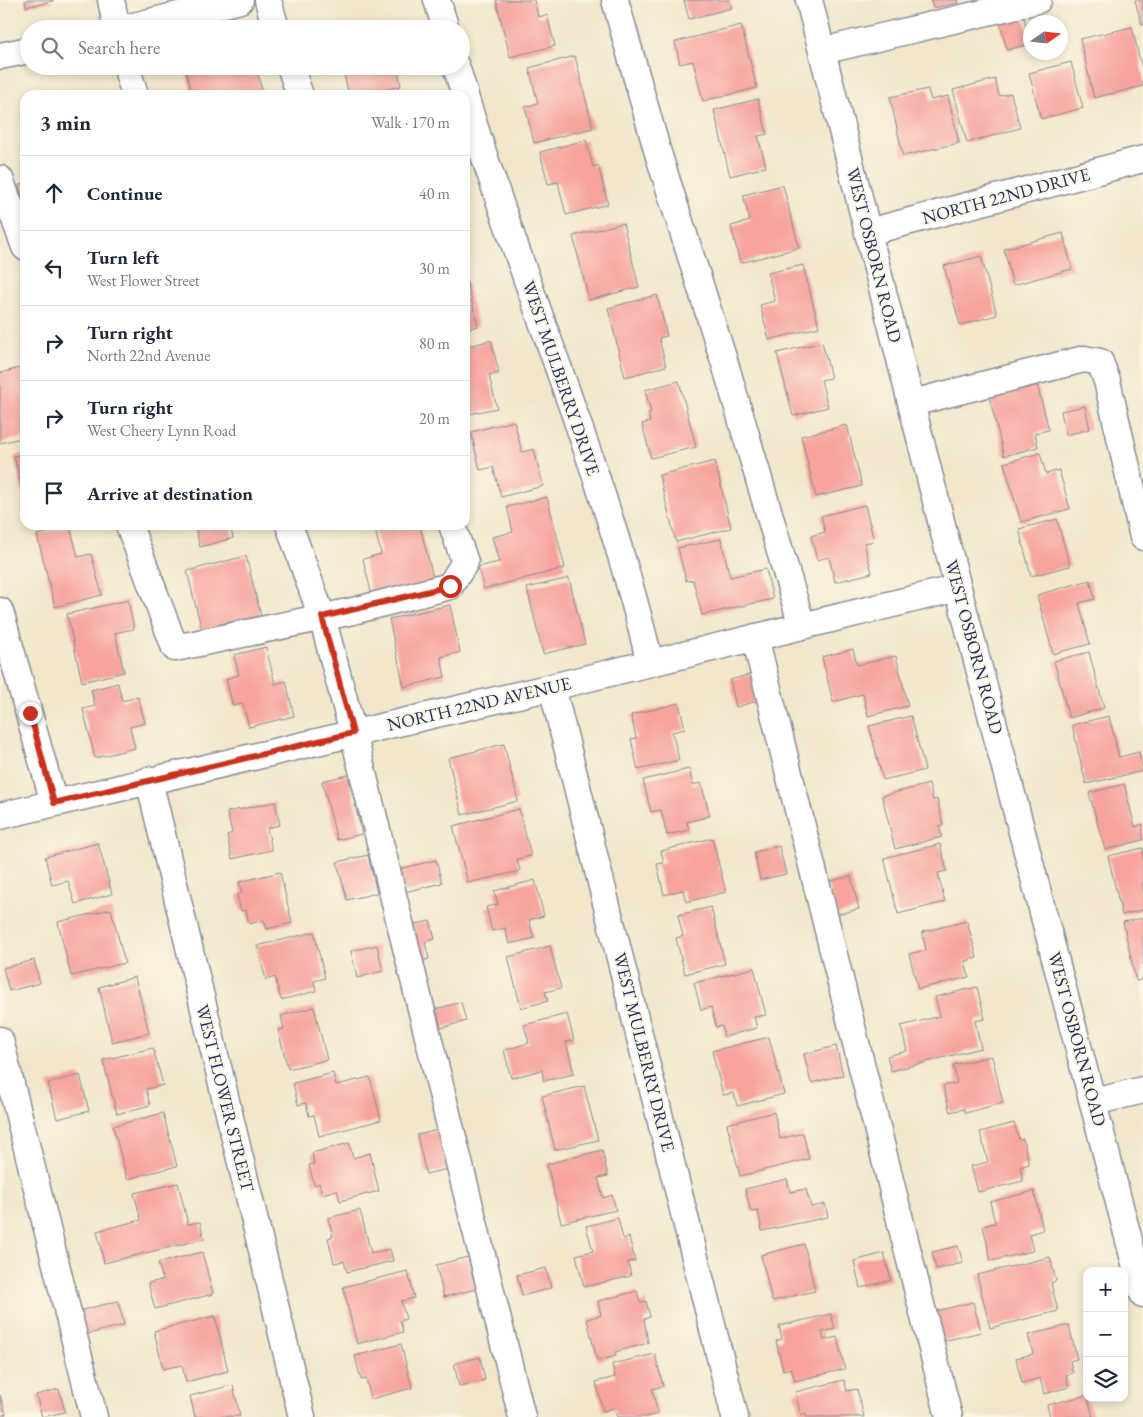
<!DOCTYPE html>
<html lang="en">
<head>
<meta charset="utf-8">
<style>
  :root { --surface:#fff; --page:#f2f2f3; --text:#1f2937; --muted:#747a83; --line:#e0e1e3 }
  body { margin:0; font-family:"EB Garamond",serif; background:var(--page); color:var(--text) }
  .controls { position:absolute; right:15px; bottom:15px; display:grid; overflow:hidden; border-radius:10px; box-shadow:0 2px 8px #0003 }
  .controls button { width:45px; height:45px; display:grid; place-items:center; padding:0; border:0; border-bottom:1px solid var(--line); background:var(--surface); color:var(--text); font:25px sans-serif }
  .compass { position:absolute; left:1023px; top:15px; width:45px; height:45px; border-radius:50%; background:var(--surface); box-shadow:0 2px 8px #0003; rotate:76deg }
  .stop { position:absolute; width:15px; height:15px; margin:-11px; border:4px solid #c8321e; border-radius:50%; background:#fff }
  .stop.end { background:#c8321e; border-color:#fff; box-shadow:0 1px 5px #0008 }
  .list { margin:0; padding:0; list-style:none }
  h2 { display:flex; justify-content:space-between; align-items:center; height:65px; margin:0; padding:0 20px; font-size:21px }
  h2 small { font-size:16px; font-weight:400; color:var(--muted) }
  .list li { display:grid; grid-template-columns:32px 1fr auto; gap:15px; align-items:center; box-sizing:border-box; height:75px; padding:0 20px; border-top:1px solid var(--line) }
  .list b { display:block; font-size:19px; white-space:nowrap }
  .list p { margin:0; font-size:16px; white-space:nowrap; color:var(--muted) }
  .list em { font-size:16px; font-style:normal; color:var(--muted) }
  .icon { flex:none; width:28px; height:28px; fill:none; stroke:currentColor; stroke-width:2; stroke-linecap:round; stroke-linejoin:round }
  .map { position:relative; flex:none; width:1143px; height:1417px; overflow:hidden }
  .search { position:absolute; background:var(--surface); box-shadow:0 2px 8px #0003; left:20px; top:20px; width:450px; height:55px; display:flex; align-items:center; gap:12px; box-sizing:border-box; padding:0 18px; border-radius:28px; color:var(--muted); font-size:19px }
  .panel { position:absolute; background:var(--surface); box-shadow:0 2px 8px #0003; left:20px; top:90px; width:450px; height:440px; border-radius:15px }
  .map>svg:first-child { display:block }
  .building { fill:#f6a39d }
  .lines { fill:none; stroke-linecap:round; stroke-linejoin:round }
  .minor-casing { stroke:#868b94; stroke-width:29 }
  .minor { stroke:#fff; stroke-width:26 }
  .route { stroke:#c8321e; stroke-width:6 }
  .labels { text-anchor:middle; stroke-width:4; stroke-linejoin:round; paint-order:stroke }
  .street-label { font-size:18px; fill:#1b2f5e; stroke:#fcf5e5 }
</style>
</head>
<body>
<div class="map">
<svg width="1143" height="1417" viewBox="0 0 1143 1417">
  <rect width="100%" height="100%" fill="#fcf5e5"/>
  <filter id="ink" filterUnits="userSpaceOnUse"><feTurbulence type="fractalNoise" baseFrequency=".02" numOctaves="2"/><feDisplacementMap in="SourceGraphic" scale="10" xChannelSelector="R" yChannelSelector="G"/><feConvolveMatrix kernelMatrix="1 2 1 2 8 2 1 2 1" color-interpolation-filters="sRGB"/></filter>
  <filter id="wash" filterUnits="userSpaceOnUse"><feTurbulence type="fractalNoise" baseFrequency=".0096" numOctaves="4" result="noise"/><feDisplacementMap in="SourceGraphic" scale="20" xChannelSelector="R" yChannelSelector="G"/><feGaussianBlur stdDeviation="1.12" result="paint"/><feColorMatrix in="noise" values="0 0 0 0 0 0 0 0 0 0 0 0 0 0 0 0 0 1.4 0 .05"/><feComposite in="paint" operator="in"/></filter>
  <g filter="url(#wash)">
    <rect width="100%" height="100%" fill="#f2e7cb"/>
    <g id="blocks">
      <path class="building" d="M25 0H53V1L26 7Z
        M496 0H534L538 17 547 15 555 46 510 57Z
        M684 0H730L732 8 689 19Z
        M931 0H957L958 3 933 8Z
        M1135 0H1143V25H1142Z
        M1023 13 1030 44 1007 50 999 19Z
        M741 25 757 88 703 101 693 61 680 64 675 42Z
        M1132 27 1143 74V86L1094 98 1080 39Z
        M575 56 593 128 534 143 525 107 538 103 529 68Z
        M1071 62 1083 108 1041 119 1029 73Z
        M190 66H256L263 95H192L185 68Z
        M342 66H397L401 86 365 95H349Z
        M995 79 999 96 1011 93 1020 128 967 143 953 90Z
        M928 89 931 100 948 96 959 143 903 156 890 97Z
        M758 99 767 134 758 136 766 167 730 176 714 110Z
        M586 140 593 167 598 165 608 204 566 215 558 182 548 184 540 152Z
        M25 184V205H24L19 185Z
        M783 185 799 248 740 263 731 226 750 221 743 195Z
        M623 223 639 287 589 300 573 236Z
        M1063 233 1072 269 1013 285 1004 249Z
        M981 256 997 315 960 325 944 266Z
        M803 265 819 327 769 340 760 305 775 301 768 273Z
        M465 275 478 326 465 330Z
        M657 295 667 336 659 338 666 366 625 377 608 308Z
        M491 340 499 373 489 375 497 408 465 415V347Z
        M822 342 831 378 821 380 828 407 793 416 777 353Z
        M20 368 25 387V437L0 443V373Z
        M679 381 696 447 651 458 642 424 650 422 648 413 651 412 645 390Z
        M1037 384 1049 430 1035 433 1038 447 1004 456 989 396Z
        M1085 406 1090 429 1066 435 1061 411Z
        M514 421 522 452 534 449 543 486 501 497 493 467 480 470 471 432Z
        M847 425 862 486 816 497 801 436Z
        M1040 453 1046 474 1059 470 1070 509 1021 522 1004 463Z
        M25 454V498H24L14 456Z
        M715 461 731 528 676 542 659 475Z
        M547 497 565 568 484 589 478 567 499 562 492 537 513 532 507 507Z
        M865 505 874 541 864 543 872 573 835 582 829 557 817 560 811 536 825 532 821 516Z
        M1057 519 1070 566 1031 576 1019 529Z
        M179 525H230L233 538 200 547 195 527 181 531Z
        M374 525H409L410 530 420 527 434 581 372 596 363 559 381 554Z
        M70 526 78 557 91 554 102 595 55 607 37 535Z
        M721 539 730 577 766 569 773 599 702 615 693 580 686 581 678 548Z
        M246 556 261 616 202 631 187 571Z
        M569 578 585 644 543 654 527 588Z
        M1090 580 1095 599 1079 603 1090 644 1053 654 1037 595Z
        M128 600 134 629 115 633 124 672 82 682 67 614Z
        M450 605 460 652 441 657 445 677 404 687 389 619Z
        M266 647 275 684 286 681 294 716 249 727 243 704 233 706 226 679 239 675 234 655Z
        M853 649 857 665 896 656 908 706 868 716 863 694 833 702 822 657Z
        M1089 652 1104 708 1069 718 1054 661Z
        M755 673 761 700 736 707 730 680Z
        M118 683 122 701 138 697 145 723 130 727 135 748 95 758 83 709 95 706 91 690Z
        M679 703 685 729 672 732 679 760 638 770 631 739 636 738 631 715Z
        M911 716 925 770 883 780 869 726Z
        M1109 716 1119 757 1139 752 1143 771 1086 784 1072 725Z
        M504 744 518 801 462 815 448 758Z
        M689 769 693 785 701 783 710 816 687 822 689 830 667 835 661 810 651 812 643 780Z
        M348 775 362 834 337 840 322 781Z
        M929 784 933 800 937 799 943 825 939 826 942 837 895 849 882 796Z
        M1124 784 1135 827 1143 824V840L1105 850 1089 793Z
        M275 802 280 825 267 828 272 850 232 859 227 835 232 833 227 812Z
        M519 809 531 856 517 859 520 871 468 883 453 826Z
        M712 838 726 892 686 902 683 890 664 895 657 864 664 863 661 851Z
        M98 843 112 894 75 904 68 881 52 885 45 857Z
        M940 844 947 871 938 873 945 902 898 914 884 858Z
        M779 846 786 874 760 880 754 852Z
        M1143 848V910L1122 915 1108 856Z
        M368 855 377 893 347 900 337 862Z
        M436 860 442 883 401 893 395 870Z
        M280 872 292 923 267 929 264 920 249 924 246 910 241 911 237 895 242 893 239 882Z
        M851 876 859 909 835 915 827 882Z
        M535 880 544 916 529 920 534 938 509 944 505 928 492 931 486 907 498 904 494 891Z
        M711 907 725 964 685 974 676 938 683 936 678 915Z
        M111 909 125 963 71 976 58 922Z
        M1143 918V979L1136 981 1123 922Z
        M430 921 435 939 425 942 429 959 421 961 412 925Z
        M967 921 977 958 965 961 969 977 918 989 909 954 926 950 922 932Z
        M314 932 325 978 314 981 316 991 281 1000 275 977 266 980 257 946Z
        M377 945 383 971 357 978 351 951Z
        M550 946 561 988 545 992 548 1001 521 1008 508 957Z
        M34 960 40 983 9 991 3 968Z
        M754 968 766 1015 754 1017 757 1028 724 1037 722 1026 716 1027 711 1007 701 1010 694 983Z
        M135 977 149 1033 112 1042 99 987Z
        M977 987 985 1019 975 1021 981 1048 891 1071 887 1056 907 1051 901 1026 940 1016 935 997Z
        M461 1002 466 1021 441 1028 436 1009Z
        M314 1007 327 1060 288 1069 278 1030 284 1029 281 1016Z
        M567 1014 574 1040 566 1042 574 1074 544 1081 542 1070 511 1078 504 1050 529 1043 524 1025Z
        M769 1037 784 1094 737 1106 734 1093 723 1095 712 1051Z
        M836 1046 843 1075 811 1083 804 1054Z
        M153 1048 163 1085 146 1089 150 1105 117 1114 103 1060Z
        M992 1056 1003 1103 965 1113 964 1109 950 1112 943 1086 957 1083 953 1065Z
        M333 1073 336 1085 370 1077 381 1120 319 1136 314 1115 309 1116 306 1103 298 1105 293 1083Z
        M80 1075 89 1111 57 1119 48 1083Z
        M584 1086 598 1140 555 1150 542 1096Z
        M774 1112 780 1139 803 1133 809 1159 740 1176 727 1124Z
        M163 1113 177 1166 127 1179 113 1126Z
        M1014 1123 1019 1140 1023 1139 1029 1164 1020 1167 1023 1181 978 1192 971 1166 988 1162 980 1132Z
        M438 1130 448 1169 426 1174 417 1135Z
        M349 1143 353 1158 370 1153 379 1191 340 1201 337 1190 322 1194 319 1183 314 1185 309 1165 314 1164 312 1153Z
        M602 1150 608 1176 598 1178 603 1198 612 1195 616 1210 561 1223 547 1164Z
        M787 1179 790 1192 806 1189 811 1207 825 1204 828 1217 762 1231 758 1211 751 1212 745 1189Z
        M178 1183 188 1224 200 1222 204 1239 104 1263 97 1231 141 1220 134 1193Z
        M1034 1191 1043 1230 1029 1234 1033 1251 991 1261 983 1226 995 1223 990 1202Z
        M360 1210 371 1253 390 1249 393 1261 347 1272 344 1261 334 1263 328 1238 333 1237 328 1218Z
        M618 1218 623 1239 629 1237 635 1261 628 1262 631 1276 584 1287 576 1255 593 1251 586 1226Z
        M804 1244 815 1291 772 1301 761 1255Z
        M958 1246 963 1263 936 1269 932 1252Z
        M202 1252 213 1294 155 1309 148 1283 163 1280 158 1263Z
        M884 1253 891 1280 860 1288 854 1261Z
        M468 1257 476 1289 444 1297 436 1265Z
        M1050 1257 1056 1281 1051 1283 1058 1311 990 1328 977 1275Z
        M546 1268 551 1288 522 1296 517 1275Z
        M408 1271 414 1298 401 1301 406 1319 400 1321 403 1332 357 1344 343 1287Z
        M637 1291 640 1303 646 1301 650 1317 644 1319 648 1343 615 1352 616 1356 597 1361 587 1319 601 1315 598 1301Z
        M118 1301 124 1325 84 1335 78 1311Z
        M973 1302 981 1332 940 1342 932 1312Z
        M831 1314 835 1329 822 1332 824 1340 837 1337 845 1369 795 1381 791 1368 783 1370 776 1341 782 1339 779 1326Z
        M215 1316 228 1371 186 1382 182 1365 163 1369 154 1331Z
        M1069 1325 1077 1359 1070 1361 1073 1373 1066 1375 1069 1387 1044 1394 1040 1378 1022 1383 1016 1358 1033 1354 1028 1335Z
        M401 1344 412 1388 371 1399 366 1379 361 1380 355 1356Z
        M655 1354 663 1386 652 1389 658 1414 646 1417H617L614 1408 603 1411 596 1382 615 1377 612 1364Z
        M480 1357 485 1380 459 1386 454 1364Z
        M844 1380 847 1391 857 1389 864 1417H806V1413L801 1415 795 1392Z
        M233 1385 240 1416 195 1417 190 1396Z
        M59 1389 65 1412 42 1417 36 1395Z
        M0 1395 6 1414 0 1416Z
        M1087 1395 1093 1417H1050L1047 1405Z"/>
    </g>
  </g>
  <g filter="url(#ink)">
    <use href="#blocks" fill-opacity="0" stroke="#868b94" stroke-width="1"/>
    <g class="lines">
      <g class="minor-casing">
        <path id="minor" d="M111 0 117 29
          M268 0 276 29
          M437 0 446 29
          M615 0 658 153 726 367 802 626
          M809 0 958 588 1143 1294
          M121 29 240 0
          M822 51 1038 0
          M0 56 29 50
          M126 66 135 95
          M290 66 300 95
          M456 66 465 95
          M465 96C523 286 604 469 650 663
          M0 179 25 247
          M869 232 1143 159
          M912 403 1084 359 1100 362 1107 381 1143 537
          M129 525 175 648 353 611 450 586 465 562 452 525
          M289 525 322 617 353 733 522 1417
          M0 611 54 803
          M755 637 949 1417
          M552 687 735 1417
          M149 780 302 1417
          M0 816 552 687 958 588
          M0 1040 94 1417
          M1094 1102 1143 1090"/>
      </g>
      <use href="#minor" class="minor"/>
    </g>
  </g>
  <g class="lines" filter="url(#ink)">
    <path class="route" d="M30 713 54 803 353 733 322 617 450 586"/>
  </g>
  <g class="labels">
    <g class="street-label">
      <text transform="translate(1006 196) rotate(-15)" y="6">NORTH 22ND DRIVE</text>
      <text transform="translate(874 255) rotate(76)" y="6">WEST OSBORN ROAD</text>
      <text transform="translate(561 378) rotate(71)" y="6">WEST MULBERRY DRIVE</text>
      <text transform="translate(974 647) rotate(75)" y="6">WEST OSBORN ROAD</text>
      <text transform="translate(479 704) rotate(-13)" y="6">NORTH 22ND AVENUE</text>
      <text transform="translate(1077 1039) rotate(75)" y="6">WEST OSBORN ROAD</text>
      <text transform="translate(644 1052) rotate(76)" y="6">WEST MULBERRY DRIVE</text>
      <text transform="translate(225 1098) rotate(76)" y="6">WEST FLOWER STREET</text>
    </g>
  </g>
</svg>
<div class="controls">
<button>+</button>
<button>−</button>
<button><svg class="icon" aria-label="layers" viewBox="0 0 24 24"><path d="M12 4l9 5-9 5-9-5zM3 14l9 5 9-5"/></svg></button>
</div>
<svg class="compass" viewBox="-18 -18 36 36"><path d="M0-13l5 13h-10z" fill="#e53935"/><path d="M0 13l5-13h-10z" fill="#747a83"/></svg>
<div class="stop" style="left:450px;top:586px"></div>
<div class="stop end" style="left:30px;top:713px"></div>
<div class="search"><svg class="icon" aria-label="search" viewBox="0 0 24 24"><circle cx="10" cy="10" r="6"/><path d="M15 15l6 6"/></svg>Search here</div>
<section class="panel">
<h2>3 min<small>Walk · 170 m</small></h2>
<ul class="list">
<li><svg class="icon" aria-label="ahead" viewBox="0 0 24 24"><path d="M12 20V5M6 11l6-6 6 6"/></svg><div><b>Continue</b></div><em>40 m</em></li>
<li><svg class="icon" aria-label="left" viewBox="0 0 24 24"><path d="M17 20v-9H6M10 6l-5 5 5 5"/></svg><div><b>Turn left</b><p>West Flower Street</p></div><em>30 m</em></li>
<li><svg class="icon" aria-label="right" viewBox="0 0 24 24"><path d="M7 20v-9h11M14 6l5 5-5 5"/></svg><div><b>Turn right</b><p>North 22nd Avenue</p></div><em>80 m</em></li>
<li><svg class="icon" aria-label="right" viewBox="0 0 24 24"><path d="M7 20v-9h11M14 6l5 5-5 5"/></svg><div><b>Turn right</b><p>West Cheery Lynn Road</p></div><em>20 m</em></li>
<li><svg class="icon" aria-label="arrive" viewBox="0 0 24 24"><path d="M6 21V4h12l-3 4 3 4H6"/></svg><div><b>Arrive at destination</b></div></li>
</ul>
</section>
</div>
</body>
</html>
